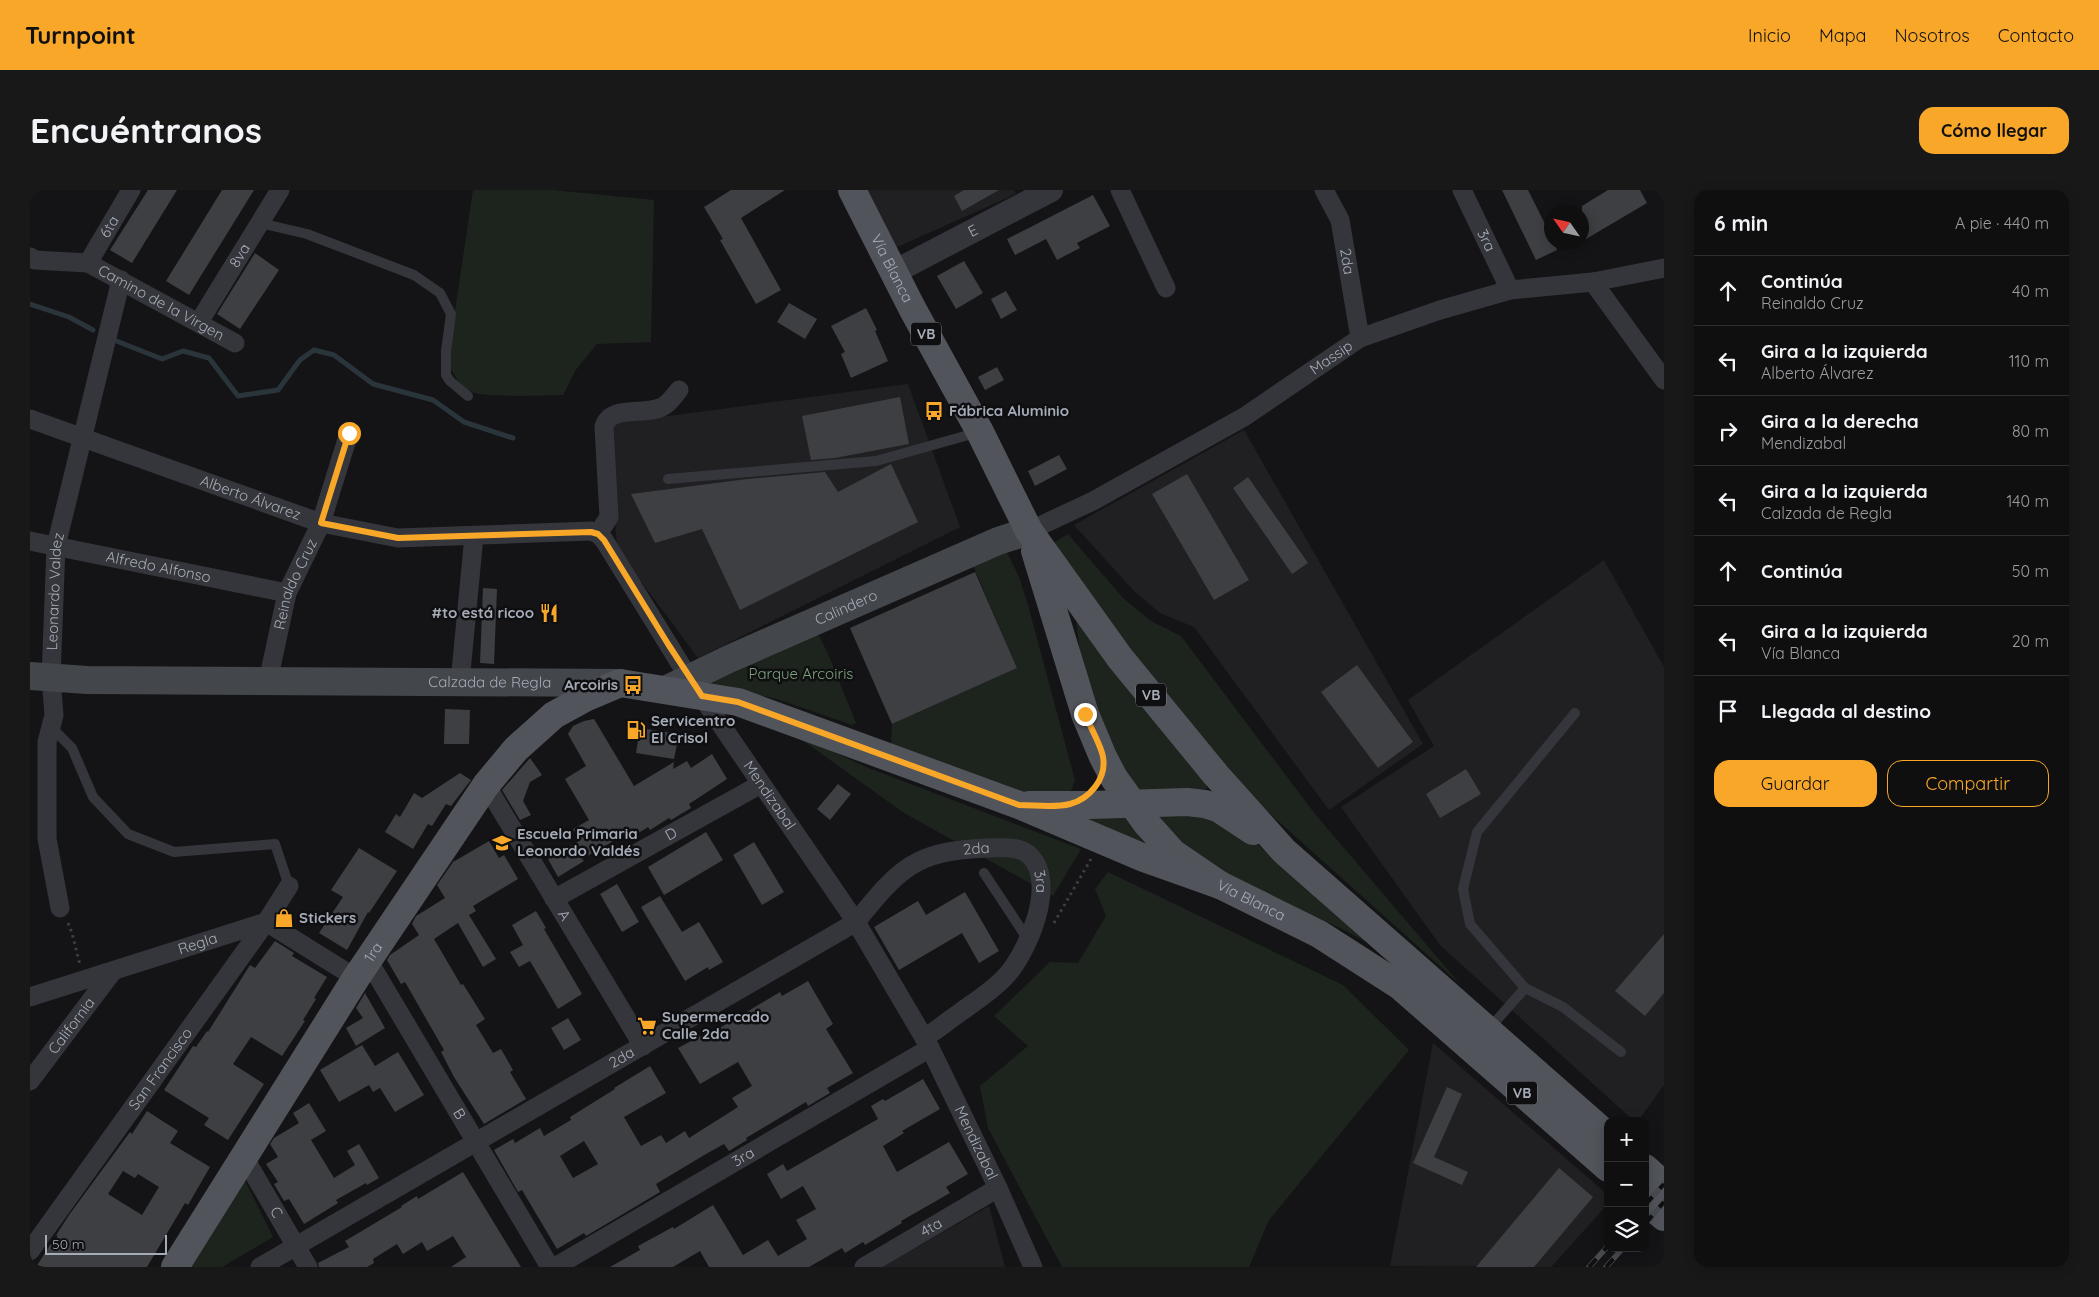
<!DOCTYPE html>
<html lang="es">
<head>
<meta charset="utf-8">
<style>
  :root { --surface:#0f0f10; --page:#181819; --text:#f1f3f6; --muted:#9b9c9f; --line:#2f2f30; --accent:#f9a729 }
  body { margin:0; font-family:Quicksand,sans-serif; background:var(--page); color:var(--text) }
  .controls { position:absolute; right:15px; bottom:15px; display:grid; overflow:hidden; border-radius:10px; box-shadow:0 2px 12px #0003 }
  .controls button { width:45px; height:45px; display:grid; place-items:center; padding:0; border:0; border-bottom:1px solid var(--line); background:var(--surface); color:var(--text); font:25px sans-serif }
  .compass { position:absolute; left:1514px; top:15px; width:45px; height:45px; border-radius:50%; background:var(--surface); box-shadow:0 2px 12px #0003; rotate:304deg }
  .scale { position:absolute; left:15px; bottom:12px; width:122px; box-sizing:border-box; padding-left:5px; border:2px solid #a5acb7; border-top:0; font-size:14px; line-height:18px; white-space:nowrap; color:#a5acb7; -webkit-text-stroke:4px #0f0f11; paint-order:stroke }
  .stop { position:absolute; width:15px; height:15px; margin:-11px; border:4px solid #f9a729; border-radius:50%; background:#fff }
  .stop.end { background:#f9a729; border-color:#fff; box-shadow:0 1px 5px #0008 }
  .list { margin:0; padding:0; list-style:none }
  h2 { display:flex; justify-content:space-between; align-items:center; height:65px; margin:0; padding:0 20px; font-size:21px }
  h2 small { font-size:16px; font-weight:400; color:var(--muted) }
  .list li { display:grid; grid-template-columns:32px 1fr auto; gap:15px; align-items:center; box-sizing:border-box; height:70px; padding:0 20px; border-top:1px solid var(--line) }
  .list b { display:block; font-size:19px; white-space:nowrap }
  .list p { margin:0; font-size:16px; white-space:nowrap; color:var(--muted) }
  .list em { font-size:16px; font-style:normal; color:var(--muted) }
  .actions { display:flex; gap:10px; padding:15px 20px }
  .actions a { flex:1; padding:11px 0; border:1px solid var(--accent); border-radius:15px; text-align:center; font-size:18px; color:var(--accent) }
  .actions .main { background:var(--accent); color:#111 }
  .icon { flex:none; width:28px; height:28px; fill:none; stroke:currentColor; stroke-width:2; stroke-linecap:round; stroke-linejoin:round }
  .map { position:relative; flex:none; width:1634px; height:1077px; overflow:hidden; border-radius:15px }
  header { display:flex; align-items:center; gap:30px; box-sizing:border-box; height:70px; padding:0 25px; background:var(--accent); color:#111 }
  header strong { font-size:24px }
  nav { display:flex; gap:28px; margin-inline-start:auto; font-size:18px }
  .intro { display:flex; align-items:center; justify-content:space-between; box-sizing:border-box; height:120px; padding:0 30px }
  h1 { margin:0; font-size:35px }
  .button { padding:12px 22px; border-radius:15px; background:var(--accent); color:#111; font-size:18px; font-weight:700 }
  main { display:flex; gap:30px; padding:0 30px }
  aside { flex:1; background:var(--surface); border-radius:15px; box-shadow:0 2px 12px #0003 }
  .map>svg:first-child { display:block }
  .built { fill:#202023 }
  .green { fill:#1c241d }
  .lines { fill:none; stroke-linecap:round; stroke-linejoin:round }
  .stream { stroke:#2a343b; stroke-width:5 }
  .building { fill:#3e3f43; fill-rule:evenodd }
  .path { stroke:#3b3e42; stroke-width:3; stroke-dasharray:2.5 4; stroke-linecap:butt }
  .service { stroke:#35363b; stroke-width:10 }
  .minor { stroke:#35363b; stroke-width:19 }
  .tertiary { stroke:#35363b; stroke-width:24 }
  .secondary { stroke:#43464b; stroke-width:28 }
  .primary { stroke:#51545a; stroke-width:28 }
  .rail-casing { stroke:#484b50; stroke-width:5.5 }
  .rail { stroke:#0f0f11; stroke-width:4; stroke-dasharray:11; stroke-linecap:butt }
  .route { stroke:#f9a729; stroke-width:6 }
  .labels { text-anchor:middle; stroke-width:5; stroke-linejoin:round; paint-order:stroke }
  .shield { fill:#0f0f11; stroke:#787d85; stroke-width:1 }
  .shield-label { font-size:14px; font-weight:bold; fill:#a5acb7 }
  .street-label { font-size:15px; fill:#a5acb7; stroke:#0f0f11 }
  .poi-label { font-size:15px; font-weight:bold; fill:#a5acb7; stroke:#0f0f11; text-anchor:start }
  .park-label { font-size:15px; fill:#7ba37b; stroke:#0f0f11 }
</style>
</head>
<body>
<header>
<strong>Turnpoint</strong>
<nav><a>Inicio</a><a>Mapa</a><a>Nosotros</a><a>Contacto</a></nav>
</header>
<div class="intro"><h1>Encuéntranos</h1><a class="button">Cómo llegar</a></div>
<main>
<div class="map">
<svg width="1634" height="1077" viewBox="0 0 1634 1077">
  <rect width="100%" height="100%" fill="#141416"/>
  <path class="built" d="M836 0H984L986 4 865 58Z
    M878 194 930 337 668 468 587 359 579 234Z
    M1214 240 1393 554 1299 620 1164 437 1130 423 1104 401 1044 335Z
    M1574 370 1634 477V895L1608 931H1604L1410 755 1311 617 1404 556 1378 510Z
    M1403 853 1578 1005V1014L1521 1077 1360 1076Z
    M959 1016 975 1077H852Z"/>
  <path class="green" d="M443 0H523L624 10 621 152 567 154 545 181 533 205C515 205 456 208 442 202 429 196 421 182 418 168Z
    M1038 344 1093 408 1121 431 1151 446 1285 624 1430 794 1208 595 1135 508 1020 355Z
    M975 358 989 387 998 415 1045 590 1042 599 1034 606 1001 608 861 554 862 534 987 478 942 373Z
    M1046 429 1177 593V599L1109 604 1080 560 1052 479Z
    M781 444 789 446 798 464 826 533 822 535 747 509 711 501 675 496Z
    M761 542 836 577 1051 659 1023 706 874 623Z
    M1089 620 1113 652 1108 653 1037 621Z
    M1120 622 1194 628 1227 654 1344 756 1312 739 1239 705 1160 666Z
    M1078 682 1313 795 1379 860 1239 1030 1219 1077H1032L958 938 950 896 998 856 964 826 1020 772 1048 773 1076 726 1065 699Z
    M215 991 243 1047 192 1077H161Z"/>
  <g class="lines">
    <path class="stream" d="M0 114 39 127 63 140
      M84 150 132 169 153 161 179 168 208 206 248 200 270 170 284 160 304 165 343 194 403 210 434 232 483 248"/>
  </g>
  <path class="building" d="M118 0H147L102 73 80 60Z
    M192 0H224L159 105 136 91Z
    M701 0H755L711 28 751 100 726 114 690 50 693 49 674 17Z
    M934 0H969L932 21 924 6Z
    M1472 0H1498L1522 48V52H1524L1527 60 1506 70Z
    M1578 0H1610L1617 13 1556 49 1552 41V16Z
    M1063 5 1080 36 1047 53 1050 58 1027 70 1016 49 985 65 977 49Z
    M225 63 249 80 210 139 187 124Z
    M934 71 953 103 926 119 907 86Z
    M976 101 987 120 971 129 961 109Z
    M759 113 787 129 775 149 747 132Z
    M836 118 847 140 845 141 858 171 821 188 811 164 815 162 801 136Z
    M967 177 974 190 955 200 948 187Z
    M870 207 879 254 805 268 781 270 772 226Z
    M1029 265 1037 279 1005 296 998 281Z
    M861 274 888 332 710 420 672 339 625 353 601 304 717 289 795 282 808 302Z
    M1157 284 1219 390 1184 410 1122 304Z
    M1218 287 1278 373 1262 384 1203 298Z
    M945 382 987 478 862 534 820 438Z
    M453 398 467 399 464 474 450 473Z
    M1327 475 1383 552 1348 578 1291 502Z
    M415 519 440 520 439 554H414Z
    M564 529 604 596 644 572 643 579 657 571 661 578 682 564 697 589 659 614 661 618 641 630 639 628 620 640 618 637 599 649 596 644 552 669 554 671 528 687 518 669 549 651 543 639 559 630 535 589 556 576 538 544 543 536 554 531Z
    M610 538 649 544 644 569 606 563Z
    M500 568 512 585 500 592 493 611 501 625 490 630 472 600Z
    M1436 579 1451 604 1410 628 1396 604Z
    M430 583 441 590 421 616 416 614 402 636 398 634 383 659 355 642 366 624 370 627 384 603 392 608Z
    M808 594 821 604 800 630 787 619Z
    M676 642 693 670 634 705 618 677Z
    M459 651 469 668 474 665 488 689 443 716 446 721 439 725 466 769 453 777 428 733 404 749 431 795 433 794 455 829 446 835 463 863 471 859 483 880 480 882 496 909 454 934 424 887 411 862 414 860 375 792 371 794 357 770 360 765 389 745 382 734 386 726 415 708 407 695 423 672Z
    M724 652 754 702 732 715 703 665Z
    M329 658 367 681 339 723 338 722 317 760 289 743 313 707 301 700Z
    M587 694 609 732 592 742 570 704Z
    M935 702 969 761 949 773 932 743 869 780 844 737 888 711 896 725Z
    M630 706 652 742 669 732 693 772 679 780 678 777 655 791 611 717Z
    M506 721 516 738 514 739 552 804 528 819 500 771 489 777 480 762 493 755 482 735Z
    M1634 744V803L1615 826 1585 801Z
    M245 751 264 763 262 766 297 787 284 808 286 809 273 830 275 831 252 866 221 847 203 874 234 894 198 950 174 935 179 928 134 900 163 856 166 857 177 841 178 842 220 775 225 778Z
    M778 791 803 834 796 839 823 883 797 898 800 903 778 916 776 912 716 948 717 950 699 961 694 954 676 964 626 994 630 1002 556 1046 554 1043 527 1059 492 1000 488 1002 464 960 483 949 485 953 510 938 514 946 541 930 540 927 585 899 584 898 620 876 636 903 594 927 611 956 631 945 636 953 655 941 659 948 708 917 702 908 722 896 708 872 670 894 648 858 682 840 683 842 750 802 752 806ZM554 951 568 974 543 988 530 966Z
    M335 803 355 838 326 856 316 838 333 828 326 818Z
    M538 828 551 850 534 860 521 838Z
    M332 855 345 876 368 862 394 905 365 922 350 898 343 902 339 895 309 912 290 880Z
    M893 889 910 919 872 941 874 943 853 956 867 982 919 952 938 984 916 997 920 1003 871 1031 872 1033 835 1055 833 1052 815 1063 812 1058 779 1077H679L670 1061 643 1077H580L610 1060 608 1056 643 1037 644 1039 683 1015 713 1065 738 1050 748 1066 777 1049 766 1030 786 1019 773 996 751 1009 737 984 753 974 757 981 848 929 841 916 853 909 855 911Z
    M1417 897 1432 904 1404 967 1438 982 1432 995 1383 973Z
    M279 913 296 941 281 950 304 988 325 975 317 961 329 954 349 988 337 995 336 993 306 1010 308 1013 274 1034 259 1009 254 1011 244 994 248 992 236 974 248 967 240 954 244 948 269 933 263 923Z
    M117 921 148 941 140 953 180 977 158 1015 155 1013 117 1077H6L39 1025 100 942 102 944ZM93 981 105 988 108 984 129 997 112 1025 78 1004Z
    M1529 978 1563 1007 1504 1077H1446Z
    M433 982 491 1077H421L436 1067 423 1046 397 1061 392 1052 373 1064 367 1054 343 1069 344 1073 337 1077H289L288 1073 319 1057 315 1051 372 1017 371 1016 387 1006 388 1009Z"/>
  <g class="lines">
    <path class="path" d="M38 733 42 743 50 775
      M1024 733 1061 669"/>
    <path class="service" d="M230 33 277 44 384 85 410 103 421 124 416 161V185L420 191 438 206
      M638 289 846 271 949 242
      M1545 523 1447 642 1433 699 1440 734 1495 798 1533 817 1591 862
      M21 537 42 558 63 607 98 644 144 662 245 654 259 696
      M954 683 999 751
      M1458 840 1495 798"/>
    <g class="minor">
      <path d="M1090 0 1136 98"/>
      <path id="s1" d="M1294 0 1310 30 1330 148"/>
      <path id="s2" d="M1432 0 1480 100"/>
      <path id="s3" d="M0 67 5 70 58 73 205 153"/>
      <path id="s4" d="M58 73 101 0"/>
      <path d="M1563 92 1634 190"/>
      <path id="s5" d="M169 132 250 0"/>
      <path id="s6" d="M0 229 291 333 368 348 561 341 568 344 574 350 659 488 826 732 900 858 968 998 1003 1077"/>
      <path id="s7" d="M999 341 1063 311 1214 227 1330 148 1410 120 1480 100 1563 92 1634 78"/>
      <path d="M568 344 579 327 574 237C580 214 615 226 632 217 639 214 644 206 649 200"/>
      <path id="s8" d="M0 351 257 403"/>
      <path id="s9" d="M238 491 257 403 291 333 319 243"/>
      <path d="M430 492 444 346"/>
      <path id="s10" d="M456 595 613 856"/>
      <path id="s11" d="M524 709 731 594"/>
      <path id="s12" d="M30 718 17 649V552L24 525 21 488 26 356 91 90"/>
      <path id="s13" d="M338 770 520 1077"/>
      <path id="s14" d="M0 807 236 732 326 788"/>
      <path id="s15" d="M0 891 83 781"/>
      <path id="s16" d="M214 967 278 1077"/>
      <path id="s17" d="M0 1061 236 732 259 696"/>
      <path id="s18" d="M230 1077 826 732C870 678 884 661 957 658 971 658 989 655 1000 666 1028 693 997 764 975 787 961 802 944 812 928 824 916 832 906 841 894 848"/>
      <path id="s19" d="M525 1077 900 858"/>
      <path id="s20" d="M834 1077 968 998"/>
    </g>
    <path class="tertiary" id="s21" d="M864 82 1021 0"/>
    <g class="secondary">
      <path id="s22" d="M0 486 57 490 590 493"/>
      <path id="s23" d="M635 500 699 469 968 351 999 341"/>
    </g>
    <g class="primary">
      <path id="s24" d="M822 0 882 118 950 242 999 341 1090 468 1186 585 1254 661 1578 946"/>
      <path id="s25" d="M1005 361 1055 524 1073 567 1084 588 1117 634 1143 663 1190 695 1289 744 1370 796 1578 978"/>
      <path d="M999 615H1060L1157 612 1175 614 1188 618 1223 641"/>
      <path d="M1615 978 1634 995"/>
      <path d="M1615 1011 1634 1027"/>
      <path id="s26" d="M145 1077 326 788 456 595 486 559 524 525 557 507 590 493 708 512 989 615 1114 668 1190 695"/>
    </g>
    <g class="rail-casing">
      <path id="rail" d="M1615 1015 1634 994
        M1615 1034 1634 1012
        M1559 1077 1578 1056
        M1576 1077 1593 1058"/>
    </g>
    <use href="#rail" class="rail"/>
  </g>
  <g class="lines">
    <path class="route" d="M319 243 291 333 368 348 561 342 568 344 574 350 638 454 672 506 708 512 989 615C1005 615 1025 618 1040 614 1059 609 1077 589 1073 567 1071 555 1060 537 1055 524"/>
  </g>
  <defs>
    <g id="bus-bare" transform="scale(1.5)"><path d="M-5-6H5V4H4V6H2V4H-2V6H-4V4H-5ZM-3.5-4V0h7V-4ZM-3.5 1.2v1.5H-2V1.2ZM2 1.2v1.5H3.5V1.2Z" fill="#f9a729" stroke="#0f0f11" stroke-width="2.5" paint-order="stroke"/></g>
    <g id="restaurant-bare" transform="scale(1.5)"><path d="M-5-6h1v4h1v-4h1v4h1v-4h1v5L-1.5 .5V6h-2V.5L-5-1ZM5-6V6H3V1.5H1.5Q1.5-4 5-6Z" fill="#f9a729" stroke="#0f0f11" stroke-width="2.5" paint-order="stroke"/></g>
    <g id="fuel-bare" transform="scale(1.5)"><path d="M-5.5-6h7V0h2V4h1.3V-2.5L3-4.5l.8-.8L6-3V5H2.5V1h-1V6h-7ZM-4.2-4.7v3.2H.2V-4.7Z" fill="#f9a729" stroke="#0f0f11" stroke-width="2.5" paint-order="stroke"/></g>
    <g id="school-bare" transform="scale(1.5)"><path d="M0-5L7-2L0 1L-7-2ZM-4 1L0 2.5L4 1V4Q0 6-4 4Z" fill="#f9a729" stroke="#0f0f11" stroke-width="2.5" paint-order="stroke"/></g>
    <g id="shop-bare" transform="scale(1.5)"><path d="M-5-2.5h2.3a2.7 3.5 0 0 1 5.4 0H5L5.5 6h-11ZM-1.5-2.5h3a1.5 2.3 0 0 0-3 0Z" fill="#f9a729" stroke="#0f0f11" stroke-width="2.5" paint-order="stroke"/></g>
    <g id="supermarket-bare" transform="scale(1.5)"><path d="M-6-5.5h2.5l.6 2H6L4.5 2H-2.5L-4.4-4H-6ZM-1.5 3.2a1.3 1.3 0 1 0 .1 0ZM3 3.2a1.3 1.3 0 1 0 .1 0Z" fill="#f9a729" stroke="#0f0f11" stroke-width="2.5" paint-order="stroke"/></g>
  </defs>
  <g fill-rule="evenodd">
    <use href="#bus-bare" x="904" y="221"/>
    <use href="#restaurant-bare" x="519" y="423"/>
    <use href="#bus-bare" x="603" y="495"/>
    <use href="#fuel-bare" x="606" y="540"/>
    <use href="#school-bare" x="472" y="653"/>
    <use href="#shop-bare" x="254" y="728"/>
    <use href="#supermarket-bare" x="617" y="836"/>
  </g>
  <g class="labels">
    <g class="shield">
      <rect x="881" y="132.5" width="30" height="23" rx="4"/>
      <rect x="1106" y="493.5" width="30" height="23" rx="4"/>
      <rect x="1477" y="891.5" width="30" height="23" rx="4"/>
    </g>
    <g class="shield-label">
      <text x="896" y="149">VB</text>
      <text x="1121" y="510">VB</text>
      <text x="1492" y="908">VB</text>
    </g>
    <g class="street-label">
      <text dy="5" stroke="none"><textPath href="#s4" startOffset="42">6ta</textPath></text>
      <text dy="5" stroke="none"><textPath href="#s21" startOffset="89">E</textPath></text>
      <text dy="5" stroke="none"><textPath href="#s2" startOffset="56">3ra</textPath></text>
      <text dy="5" stroke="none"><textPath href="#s5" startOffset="78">8va</textPath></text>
      <text dy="5" stroke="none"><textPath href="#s1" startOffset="76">2da</textPath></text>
      <text dy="5" stroke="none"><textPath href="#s24" startOffset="88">Vía Blanca</textPath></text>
      <text dy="5" stroke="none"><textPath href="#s3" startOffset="142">Camino de la Virgen</textPath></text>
      <text dy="5" stroke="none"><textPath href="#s7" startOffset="349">Massip</textPath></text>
      <text dy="5" stroke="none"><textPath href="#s6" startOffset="234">Alberto Álvarez</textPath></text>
      <text dy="5" stroke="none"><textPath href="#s8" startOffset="131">Alfredo Alfonso</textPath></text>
      <text dy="5" stroke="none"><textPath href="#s9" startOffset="101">Reinaldo Cruz</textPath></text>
      <text dy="5" stroke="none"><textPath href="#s12" startOffset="319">Leonardo Valdez</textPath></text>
      <text dy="5" stroke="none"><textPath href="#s23" startOffset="199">Calindero</textPath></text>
      <text dy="5" stroke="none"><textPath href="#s22" startOffset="460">Calzada de Regla</textPath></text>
      <text dy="5" stroke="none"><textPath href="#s6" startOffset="901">Mendizabal</textPath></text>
      <text dy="5" stroke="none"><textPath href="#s11" startOffset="134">D</textPath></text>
      <text dy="5" stroke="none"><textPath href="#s18" startOffset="836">2da</textPath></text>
      <text dy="5" stroke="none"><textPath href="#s18" startOffset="920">3ra</textPath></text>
      <text dy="5" stroke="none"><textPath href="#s25" startOffset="428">Vía Blanca</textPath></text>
      <text dy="5" stroke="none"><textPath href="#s10" startOffset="152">A</textPath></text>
      <text dy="5" stroke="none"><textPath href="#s14" startOffset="176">Regla</textPath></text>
      <text dy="5" stroke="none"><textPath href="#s26" startOffset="372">1ra</textPath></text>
      <text dy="5" stroke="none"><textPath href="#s15" startOffset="69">California</textPath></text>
      <text dy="5" stroke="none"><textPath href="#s18" startOffset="418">2da</textPath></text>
      <text dy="5" stroke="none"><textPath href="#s17" startOffset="224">San Francisco</textPath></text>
      <text dy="5" stroke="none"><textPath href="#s13" startOffset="179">B</textPath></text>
      <text dy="5" stroke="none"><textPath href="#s6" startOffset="1306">Mendizabal</textPath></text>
      <text dy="5" stroke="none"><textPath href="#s19" startOffset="218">3ra</textPath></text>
      <text dy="5" stroke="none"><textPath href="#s16" startOffset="64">C</textPath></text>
      <text dy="5" stroke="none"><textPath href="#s20" startOffset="78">4ta</textPath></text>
    </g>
    <g class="poi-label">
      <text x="919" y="226">Fábrica Aluminio</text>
      <text x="504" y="428" text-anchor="end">#to está ricoo</text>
      <text x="588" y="500" text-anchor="end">Arcoiris</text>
      <text x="621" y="536">Servicentro<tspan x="621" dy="17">El Crisol</tspan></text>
      <text x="487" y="649">Escuela Primaria<tspan x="487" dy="17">Leonordo Valdés</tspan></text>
      <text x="269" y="733">Stickers</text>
      <text x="632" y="832">Supermercado<tspan x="632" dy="17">Calle 2da</tspan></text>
    </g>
    <g class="park-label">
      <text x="771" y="489">Parque Arcoiris</text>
    </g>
  </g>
</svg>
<div class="controls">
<button>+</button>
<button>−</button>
<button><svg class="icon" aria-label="layers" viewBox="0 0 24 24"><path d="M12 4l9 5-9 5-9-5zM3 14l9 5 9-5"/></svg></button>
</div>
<svg class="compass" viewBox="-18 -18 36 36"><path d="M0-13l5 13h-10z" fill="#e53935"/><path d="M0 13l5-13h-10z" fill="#9b9c9f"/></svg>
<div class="scale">50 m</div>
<div class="stop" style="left:319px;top:243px"></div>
<div class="stop end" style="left:1055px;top:524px"></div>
</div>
<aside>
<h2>6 min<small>A pie · 440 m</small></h2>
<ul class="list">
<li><svg class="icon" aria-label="ahead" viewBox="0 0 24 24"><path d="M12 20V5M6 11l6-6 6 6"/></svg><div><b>Continúa</b><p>Reinaldo Cruz</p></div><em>40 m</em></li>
<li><svg class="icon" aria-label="left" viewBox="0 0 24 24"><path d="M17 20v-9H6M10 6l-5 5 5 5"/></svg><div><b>Gira a la izquierda</b><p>Alberto Álvarez</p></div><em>110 m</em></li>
<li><svg class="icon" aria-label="right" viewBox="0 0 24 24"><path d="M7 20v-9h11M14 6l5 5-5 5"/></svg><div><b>Gira a la derecha</b><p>Mendizabal</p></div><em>80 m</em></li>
<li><svg class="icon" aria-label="left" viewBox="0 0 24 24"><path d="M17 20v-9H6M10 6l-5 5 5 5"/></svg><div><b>Gira a la izquierda</b><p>Calzada de Regla</p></div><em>140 m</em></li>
<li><svg class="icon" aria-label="ahead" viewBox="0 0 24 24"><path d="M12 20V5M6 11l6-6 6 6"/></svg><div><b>Continúa</b></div><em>50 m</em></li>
<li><svg class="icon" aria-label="left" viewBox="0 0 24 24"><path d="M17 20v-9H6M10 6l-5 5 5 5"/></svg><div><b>Gira a la izquierda</b><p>Vía Blanca</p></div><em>20 m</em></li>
<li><svg class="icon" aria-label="arrive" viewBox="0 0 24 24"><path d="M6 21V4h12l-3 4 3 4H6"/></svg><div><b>Llegada al destino</b></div></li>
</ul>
<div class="actions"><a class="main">Guardar</a><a>Compartir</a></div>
</aside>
</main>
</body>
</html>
